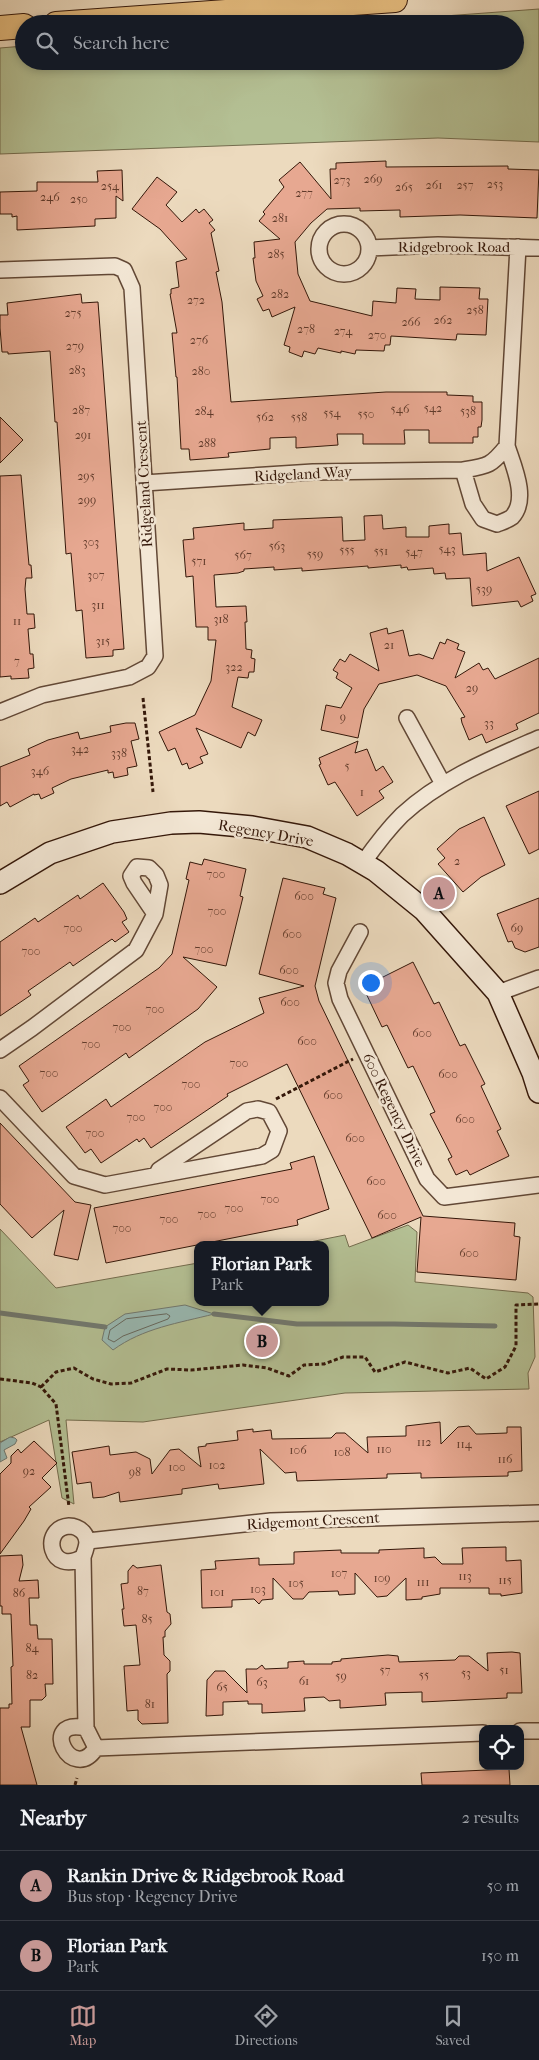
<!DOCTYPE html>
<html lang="en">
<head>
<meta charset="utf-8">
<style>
  :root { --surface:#171b24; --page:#20242c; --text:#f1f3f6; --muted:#9ea1a6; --line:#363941; --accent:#c59692 }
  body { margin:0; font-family:"IM FELL French Canon",serif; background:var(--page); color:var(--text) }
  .controls { position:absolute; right:15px; bottom:15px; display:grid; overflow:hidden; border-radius:10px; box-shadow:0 2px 8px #0003 }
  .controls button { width:45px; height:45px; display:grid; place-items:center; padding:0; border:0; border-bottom:1px solid var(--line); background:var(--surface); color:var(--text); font:25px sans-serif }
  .you { position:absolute; left:370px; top:982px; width:18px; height:18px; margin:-12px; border:4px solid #fff; border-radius:50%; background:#1a73e8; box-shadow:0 0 0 8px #1a73e833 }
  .badge { display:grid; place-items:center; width:32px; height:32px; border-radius:50%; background:var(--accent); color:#111; font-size:16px; font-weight:700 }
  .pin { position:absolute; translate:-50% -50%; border:2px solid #fff; box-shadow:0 1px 5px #0006 }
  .popup { position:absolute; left:194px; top:1241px; width:135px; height:65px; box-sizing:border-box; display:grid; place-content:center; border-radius:10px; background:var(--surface); filter:drop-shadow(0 1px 4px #0005); font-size:16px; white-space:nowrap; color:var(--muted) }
  .popup b { font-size:19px; color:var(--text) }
  .popup::after { content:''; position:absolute; left:50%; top:100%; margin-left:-10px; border:10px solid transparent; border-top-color:var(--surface) }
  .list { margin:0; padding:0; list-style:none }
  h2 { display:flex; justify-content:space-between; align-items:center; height:65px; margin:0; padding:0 20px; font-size:21px }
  h2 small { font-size:16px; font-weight:400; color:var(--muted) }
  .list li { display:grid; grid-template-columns:32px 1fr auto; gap:15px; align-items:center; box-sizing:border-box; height:70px; padding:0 20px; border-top:1px solid var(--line) }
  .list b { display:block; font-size:19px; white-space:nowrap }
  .list p { margin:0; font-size:16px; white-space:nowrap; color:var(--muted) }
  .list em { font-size:16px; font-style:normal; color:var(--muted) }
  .icon { flex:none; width:28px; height:28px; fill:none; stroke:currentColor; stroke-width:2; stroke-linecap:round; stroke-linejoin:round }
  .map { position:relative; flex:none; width:539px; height:1785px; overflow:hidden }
  .search { position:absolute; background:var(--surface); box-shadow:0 2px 8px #0003; left:15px; right:15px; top:15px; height:55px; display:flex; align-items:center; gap:12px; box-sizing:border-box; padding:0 18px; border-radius:28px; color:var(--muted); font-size:19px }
  .sheet { height:205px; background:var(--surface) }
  nav { display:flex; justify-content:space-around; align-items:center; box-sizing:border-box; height:70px; border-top:1px solid var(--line); background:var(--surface); font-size:14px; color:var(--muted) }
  nav a { display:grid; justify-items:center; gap:2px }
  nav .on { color:var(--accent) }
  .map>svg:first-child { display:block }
  .green { fill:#b4c094; stroke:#746c4e }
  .water { fill:#99bab4; stroke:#717970 }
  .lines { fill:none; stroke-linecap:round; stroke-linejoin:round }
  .shore { stroke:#66685e; stroke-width:1 }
  .stream { stroke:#717970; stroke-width:5 }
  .building { fill:#e7a891; stroke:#341709 }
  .street-casing { stroke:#624836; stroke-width:18 }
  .secondary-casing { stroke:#341709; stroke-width:24 }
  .primary-casing { stroke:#341709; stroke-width:26 }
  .path { stroke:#341709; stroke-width:3; stroke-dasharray:4 2.5; stroke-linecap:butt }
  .street { stroke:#f3e7d5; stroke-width:15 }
  .secondary { stroke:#f3e7d5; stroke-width:21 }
  .primary { stroke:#e6bd7f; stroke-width:24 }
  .labels { text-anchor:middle; stroke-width:5; stroke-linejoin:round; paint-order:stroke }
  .number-label { font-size:12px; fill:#613b2b }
  .street-label { font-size:15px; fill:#341709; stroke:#f3e7d5 }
</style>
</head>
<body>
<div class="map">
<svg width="539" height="1785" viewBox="0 0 539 1785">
  <rect width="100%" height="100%" fill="#ecdabe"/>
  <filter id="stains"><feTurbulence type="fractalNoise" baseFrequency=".004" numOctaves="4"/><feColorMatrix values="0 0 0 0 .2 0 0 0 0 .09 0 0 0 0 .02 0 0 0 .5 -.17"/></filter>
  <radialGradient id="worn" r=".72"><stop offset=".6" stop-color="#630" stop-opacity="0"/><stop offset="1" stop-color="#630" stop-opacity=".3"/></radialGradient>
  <path class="green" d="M539 9V142L438 138 0 154V48L24 46V61H515V24H337Z
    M408 1225 417 1232 415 1282 528 1293 533 1297 535 1357 528 1373 529 1389 345 1393 143 1422 66 1420 74 1504 62 1498 49 1420 0 1442V1229L56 1288 198 1263V1302H326V1245H295L345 1235 349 1247Z"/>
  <path class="water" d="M185 1305 214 1314C179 1323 143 1328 113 1350L102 1340 105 1327 125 1314Z
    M10 1437 15 1438 17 1440 15 1444 4 1450 7 1458 0 1462V1443Z"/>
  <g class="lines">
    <path class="shore" d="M167 1314 170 1316 168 1319 123 1336 114 1342 108 1339 110 1330 126 1319Z"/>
    <path class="stream" d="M0 1313 105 1327
      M214 1314 297 1324H394L495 1326"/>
  </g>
  <path class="building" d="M386 161V167L508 166V169L539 170 537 218 460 215 400 217V210L360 211V208L327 209 311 223 295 242 298 274 310 301 372 316 373 301 396 303 397 288 416 289 415 299 440 300V287L480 288 479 299H488L486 335 457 334 456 340 391 336 390 345H385L384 351 356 350 355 354 341 351V353L318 348 315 354 304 351 302 357 289 352 290 347 284 345 295 307 272 317 269 309 263 311 257 299 263 296 256 281 253 258H255L254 242 280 239 259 221 265 214 263 212 284 187 279 180 300 162 331 199 330 169H336V163Z
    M122 170 123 201 116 196V218L95 219V226L17 230V216L12 217V214H0V192L37 191V182H98L97 171Z
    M157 177 177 192 166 205 182 222 196 209 199 213 204 209 213 220 209 223 215 230 211 233 219 271 216 272 222 302 231 402 386 392H447V395L473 396V402H482V420L481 427H478V437H473V443H429V430H404L405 444H363V434H337L338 445 296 448V437L270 438V449L228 453 229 457 190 460 189 449H181L177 377H176L172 333H177L170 294H171V289L179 287 176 262 187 259 160 229 132 209Z
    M81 294 82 303 98 302 124 649 113 650V656L86 658 82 610 76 611 71 553 66 554 57 422H55L50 351 8 354V352H2L0 328V315H8L7 303Z
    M0 417 23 440 0 463Z
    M21 475 29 565H31L32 578H26L25 589 27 614H34L35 628 28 629 30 654H33L34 668 28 669 29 678 11 679V676L0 677V476Z
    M382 515 383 529 406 527V537H429V526L449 524V534L461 533 463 555 486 553 487 571 519 557 536 594 531 596 533 601 521 607 518 601 472 606 470 578 446 579 445 573 434 574 433 568 408 570 407 567 401 568V565L368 568V566L302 571V568L274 570V567L244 569V571L238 573 214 575 216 607 246 606 247 622H245L246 649 252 650 251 658 255 659 254 672H249L248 678 238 677 232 707 262 720 255 736 248 732 241 748 196 728 208 754 200 757 203 763 189 769 187 763 182 765 175 748 168 751 159 732 195 715 211 681 216 640H208V627H196L193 576 186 577 183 540 194 539 193 528 244 523V530L273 528V520L342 517 343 541 365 540 364 516Z
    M387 628 388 634 403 630 409 656 419 654 433 659 440 642 445 644 447 639 459 644 457 649 465 652 455 678 479 663 483 670 488 668 495 679 539 658V713L516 724 518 729 486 743 482 734 469 740 462 723 461 718 465 717 446 686 417 675 379 684 364 709 358 738 321 730 326 705 341 708 352 688 336 678 338 673 333 670 340 659 345 662 350 654 379 671 370 633Z
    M126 723H135L139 739 131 741 137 766 127 768 128 775 114 778 113 772 108 773V770L71 779 52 788 54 793 41 799 39 794 34 795V794L10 807 7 802 0 806V767L30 755 28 749 48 740 78 732 80 739 111 732 110 726Z
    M358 741 355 753 367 749 376 771 383 766 393 782 379 791 384 798 357 816 335 782 328 785 319 765 321 764 319 758Z
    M539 791V849L529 854 506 806Z
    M484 817 505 865 481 877 463 892 438 864 445 858 437 849 459 829Z
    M204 859 246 869 240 896 243 897 226 966 183 957 217 987 198 1009 129 1058 126 1053 42 1112 23 1085 29 1081 19 1066 159 968 172 954 189 880 186 879 190 862 202 865Z
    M283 878 325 888 323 894 336 898 315 986 319 1001 423 1216 515 1223 514 1236 520 1237 516 1280 417 1272 421 1217 372 1238 287 1064 227 1094 228 1096 151 1148 144 1138 139 1142 137 1139 101 1163 91 1149 85 1153 66 1127 106 1099 111 1107 205 1042 264 1013 259 998 304 986 259 974Z
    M103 883 124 912 127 919 122 922 129 932 115 942 112 939 73 966 70 962 28 991 31 995 0 1016V942L35 918 38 922 78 895 80 899Z
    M539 898V947L525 952 515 948 512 941 508 942 497 914Z
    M413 962 434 1004 439 1002 460 1046 465 1044 485 1084 481 1086 501 1129 497 1131 509 1156 470 1175 467 1170 456 1175 448 1159 452 1157 430 1114 435 1112 413 1066 408 1068 387 1025 382 1027 363 987Z
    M0 1123 75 1202 91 1205 78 1260 54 1255 64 1210 32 1238 0 1204Z
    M314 1156 329 1209 297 1220 298 1225 106 1263 94 1208 292 1169 290 1163Z
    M440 1422 441 1444 458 1427 469 1426 476 1434H481L507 1433V1427H521L522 1471 508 1472V1476L421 1478V1473L387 1474V1478L297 1481 296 1472 285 1473 260 1449 264 1484 219 1489 218 1484 182 1489V1494L120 1502 119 1492 104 1497 93 1498 91 1482 77 1484 72 1452 109 1446 110 1455 136 1452 150 1459 152 1474 170 1450 179 1449 201 1467 198 1447 206 1446V1444L238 1440 237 1431 253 1429V1432L271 1430 272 1439 331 1438 336 1433H345L368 1453 367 1437 406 1436V1426Z
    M34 1441 57 1463 42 1478 51 1487 29 1507 31 1509 24 1521 0 1554V1474L11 1463V1456L18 1449 21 1453Z
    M506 1547V1561L521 1560 522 1593 501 1596V1594H489V1588H440V1594L422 1597V1599L406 1600V1578L387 1596 377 1597 355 1573V1594L339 1595 338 1591 309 1592 303 1599H293L273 1578V1599L262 1600 259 1604 254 1599 232 1600V1607L202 1608 201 1570 216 1569 215 1561 259 1558V1565L294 1564V1552L341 1550V1553H379V1550L424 1548V1558L435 1557 442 1564H463L462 1548Z
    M22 1555 23 1565 19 1581 38 1580 39 1598H29L30 1625H37L38 1639H52L53 1684H45L46 1696 42 1700H30V1727H21L37 1785H0V1708H9V1704H12L11 1667 13 1666 11 1614H2V1606H0V1556Z
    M133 1565 137 1568 161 1565 167 1612 170 1614 171 1624 165 1631V1637H163L164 1655 170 1661V1671L167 1674 168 1723 142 1724 138 1720V1710L127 1711 124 1666 140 1665 136 1625 124 1626 122 1609H124L121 1584 128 1583V1571Z
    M512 1652 520 1653 522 1693H507V1698L422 1702V1692L385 1693 386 1705 340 1708V1700L329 1701 324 1697 304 1698 305 1711 262 1713V1704H248V1701L223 1702V1715L206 1716 207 1680 215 1671H225L247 1693 246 1669H257L262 1665 265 1669 288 1668V1662L304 1661V1664H332V1662L341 1661V1659L388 1655 398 1656 399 1662 455 1660 459 1656H469L488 1671 487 1653Z
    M509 1769 510 1785H422L421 1773Z"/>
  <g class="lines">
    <g class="street-casing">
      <path id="street" d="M319 249a25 25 0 1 1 50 0a25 25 0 1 1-50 0Z
        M369 248 438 245 539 248
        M0 270 115 266 124 270 132 288 155 656 148 667 129 677 42 695 0 712
        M463 470 473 504 483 519 497 524C502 522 508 520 512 517 529 499 513 465 507 446
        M144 483 313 472 463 470C488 466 491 466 507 446L518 247
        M407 718 443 784
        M363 863C375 846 387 830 402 815 441 779 491 759 539 738
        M360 932 339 971 336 983 340 999 427 1179 444 1197 539 1185
        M498 993 539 978
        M0 1050 32 1028 136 950 155 914 160 885 156 875 149 868 137 867 131 876 134 883 155 914
        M0 1098 74 1176 105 1185 262 1156 272 1150 279 1131 269 1112 258 1109 247 1111 159 1170 157 1174
        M88 1541 271 1521 539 1513
        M83 1557C50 1577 40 1528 69 1526 74 1526 79 1528 83 1532 90 1540 86 1548 83 1557L86 1728 96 1748
        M86 1728C37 1717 72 1785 96 1748
        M520 1731H539
        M96 1748 483 1733"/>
    </g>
    <g class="secondary-casing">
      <path id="secondary" d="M0 883 50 853 112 832 171 823 199 822 252 827 307 837 347 854 376 871 424 910 498 993 533 1073 539 1092"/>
    </g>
    <g class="primary-casing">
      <path id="primary" d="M56 24 395 0
        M0 28 24 26"/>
    </g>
    <path class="path" d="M143 698 153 792
      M276 1099 353 1059
      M0 1379 32 1383 41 1387 56 1404 69 1507
      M41 1387 56 1372 74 1368 93 1379 111 1384 131 1383 167 1369 191 1370 243 1365 267 1368 289 1376 304 1365 324 1364 343 1357H365L375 1372 405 1362 448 1373 470 1368 486 1379 505 1367 516 1346V1305L539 1304
      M75 1785 77 1778"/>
    <use href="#street" class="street"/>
    <use href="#secondary" class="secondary"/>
    <use href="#primary" class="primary"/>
  </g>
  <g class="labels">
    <g class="number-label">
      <text x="373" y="183">269</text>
      <text x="342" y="184">273</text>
      <text x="495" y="188">253</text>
      <text x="434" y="189">261</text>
      <text x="465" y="189">257</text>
      <text x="110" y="190">254</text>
      <text x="404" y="191">265</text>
      <text x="304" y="197">277</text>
      <text x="50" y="201">246</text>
      <text x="79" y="203">250</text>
      <text x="280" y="222">281</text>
      <text x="276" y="258">285</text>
      <text x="280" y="298">282</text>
      <text x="196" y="304">272</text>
      <text x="475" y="314">258</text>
      <text x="73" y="317">275</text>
      <text x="443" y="324">262</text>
      <text x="411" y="326">266</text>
      <text x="306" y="333">278</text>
      <text x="343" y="335">274</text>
      <text x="377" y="339">270</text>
      <text x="199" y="344">276</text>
      <text x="75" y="350">279</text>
      <text x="77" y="374">283</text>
      <text x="201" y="375">280</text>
      <text x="433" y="412">542</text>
      <text x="400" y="413">546</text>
      <text x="81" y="414">287</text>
      <text x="204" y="415">284</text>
      <text x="468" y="415">538</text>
      <text x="332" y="417">554</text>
      <text x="366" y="418">550</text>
      <text x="265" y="421">562</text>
      <text x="299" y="421">558</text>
      <text x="83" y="439">291</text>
      <text x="207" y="447">288</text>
      <text x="86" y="480">295</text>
      <text x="87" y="504">299</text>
      <text x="91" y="546">303</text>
      <text x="277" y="550">563</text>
      <text x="447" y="553">543</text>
      <text x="347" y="554">555</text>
      <text x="381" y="555">551</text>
      <text x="414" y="556">547</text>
      <text x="315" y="558">559</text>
      <text x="243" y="559">567</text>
      <text x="199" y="565">571</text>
      <text x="96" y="579">307</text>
      <text x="484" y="593">539</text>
      <text x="98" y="609">311</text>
      <text x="221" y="623">318</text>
      <text x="17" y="625">11</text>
      <text x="103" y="645">315</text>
      <text x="389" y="649">21</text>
      <text x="17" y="665">7</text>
      <text x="234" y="671">322</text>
      <text x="472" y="692">29</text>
      <text x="343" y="721">9</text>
      <text x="489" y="727">33</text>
      <text x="80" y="753">342</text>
      <text x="119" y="757">338</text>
      <text x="347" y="770">5</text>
      <text x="40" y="775">346</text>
      <text x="362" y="796">1</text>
      <text x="457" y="865">2</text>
      <text x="216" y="878">700</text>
      <text x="304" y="900">600</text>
      <text x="217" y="915">700</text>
      <text x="73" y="932">700</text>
      <text x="517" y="932">69</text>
      <text x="292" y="938">600</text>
      <text x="204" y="953">700</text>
      <text x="31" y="955">700</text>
      <text x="289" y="974">600</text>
      <text x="290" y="1006">600</text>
      <text x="155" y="1013">700</text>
      <text x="122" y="1031">700</text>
      <text x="422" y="1037">600</text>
      <text x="307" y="1045">600</text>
      <text x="91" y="1048">700</text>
      <text x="239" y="1067">700</text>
      <text x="49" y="1077">700</text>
      <text x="448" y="1078">600</text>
      <text x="191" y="1088">700</text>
      <text x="333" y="1099">600</text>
      <text x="163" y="1111">700</text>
      <text x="136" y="1121">700</text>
      <text x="465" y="1123">600</text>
      <text x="95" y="1137">700</text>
      <text x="355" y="1142">600</text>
      <text x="376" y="1185">600</text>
      <text x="270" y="1203">700</text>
      <text x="234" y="1212">700</text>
      <text x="207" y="1218">700</text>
      <text x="387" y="1219">600</text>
      <text x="169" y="1223">700</text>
      <text x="122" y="1232">700</text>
      <text x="469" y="1257">600</text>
      <text x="424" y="1446">112</text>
      <text x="464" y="1448">114</text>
      <text x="384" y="1453">110</text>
      <text x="298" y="1454">106</text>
      <text x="342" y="1456">108</text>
      <text x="505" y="1463">116</text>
      <text x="217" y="1469">102</text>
      <text x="177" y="1471">100</text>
      <text x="29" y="1475">92</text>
      <text x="135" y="1476">98</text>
      <text x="339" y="1577">107</text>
      <text x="465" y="1580">113</text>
      <text x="382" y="1582">109</text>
      <text x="505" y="1584">115</text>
      <text x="423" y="1586">111</text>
      <text x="296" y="1587">105</text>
      <text x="258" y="1593">103</text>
      <text x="143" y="1595">87</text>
      <text x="217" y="1596">101</text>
      <text x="19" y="1597">86</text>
      <text x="147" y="1623">85</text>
      <text x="32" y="1652">84</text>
      <text x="385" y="1674">57</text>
      <text x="504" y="1674">51</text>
      <text x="466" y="1677">53</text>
      <text x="32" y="1679">82</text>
      <text x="424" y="1679">55</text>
      <text x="341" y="1680">59</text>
      <text x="304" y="1685">61</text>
      <text x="262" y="1686">63</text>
      <text x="222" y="1691">65</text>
      <text x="150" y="1708">81</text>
    </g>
    <g class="street-label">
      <text x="454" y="252">Ridgebrook Road</text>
      <text transform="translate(303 474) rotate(-3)" y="5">Ridgeland Way</text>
      <text transform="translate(144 484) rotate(-93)" y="5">Ridgeland Crescent</text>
      <text transform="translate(266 833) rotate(10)" y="5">Regency Drive</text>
      <text transform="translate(394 1110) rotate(64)" y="5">600 Regency Drive</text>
      <text transform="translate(313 1521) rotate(-3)" y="5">Ridgemont Crescent</text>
    </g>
  </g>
  <rect width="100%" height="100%" filter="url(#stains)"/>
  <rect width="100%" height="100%" fill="url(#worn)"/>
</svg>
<div class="controls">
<button><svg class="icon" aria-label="locate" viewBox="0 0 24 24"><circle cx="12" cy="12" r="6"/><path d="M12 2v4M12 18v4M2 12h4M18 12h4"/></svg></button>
</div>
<div class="you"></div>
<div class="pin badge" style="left:439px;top:893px">A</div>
<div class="pin badge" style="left:262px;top:1341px">B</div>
<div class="popup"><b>Florian Park</b>Park</div>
<div class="search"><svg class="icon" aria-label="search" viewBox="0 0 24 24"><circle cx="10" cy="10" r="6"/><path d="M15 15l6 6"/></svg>Search here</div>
</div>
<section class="sheet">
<h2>Nearby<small>2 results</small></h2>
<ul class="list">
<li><span class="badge">A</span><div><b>Rankin Drive &amp; Ridgebrook Road</b><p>Bus stop · Regency Drive</p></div><em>50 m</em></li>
<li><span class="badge">B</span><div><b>Florian Park</b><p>Park</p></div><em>150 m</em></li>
</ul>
</section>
<nav>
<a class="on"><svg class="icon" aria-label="map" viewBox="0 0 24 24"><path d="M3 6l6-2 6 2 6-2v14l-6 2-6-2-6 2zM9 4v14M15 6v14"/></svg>Map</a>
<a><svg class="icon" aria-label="directions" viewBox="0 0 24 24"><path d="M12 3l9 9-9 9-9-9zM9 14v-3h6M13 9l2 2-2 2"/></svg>Directions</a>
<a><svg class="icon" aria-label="saved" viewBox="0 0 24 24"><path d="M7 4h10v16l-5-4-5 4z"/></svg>Saved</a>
</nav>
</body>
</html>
